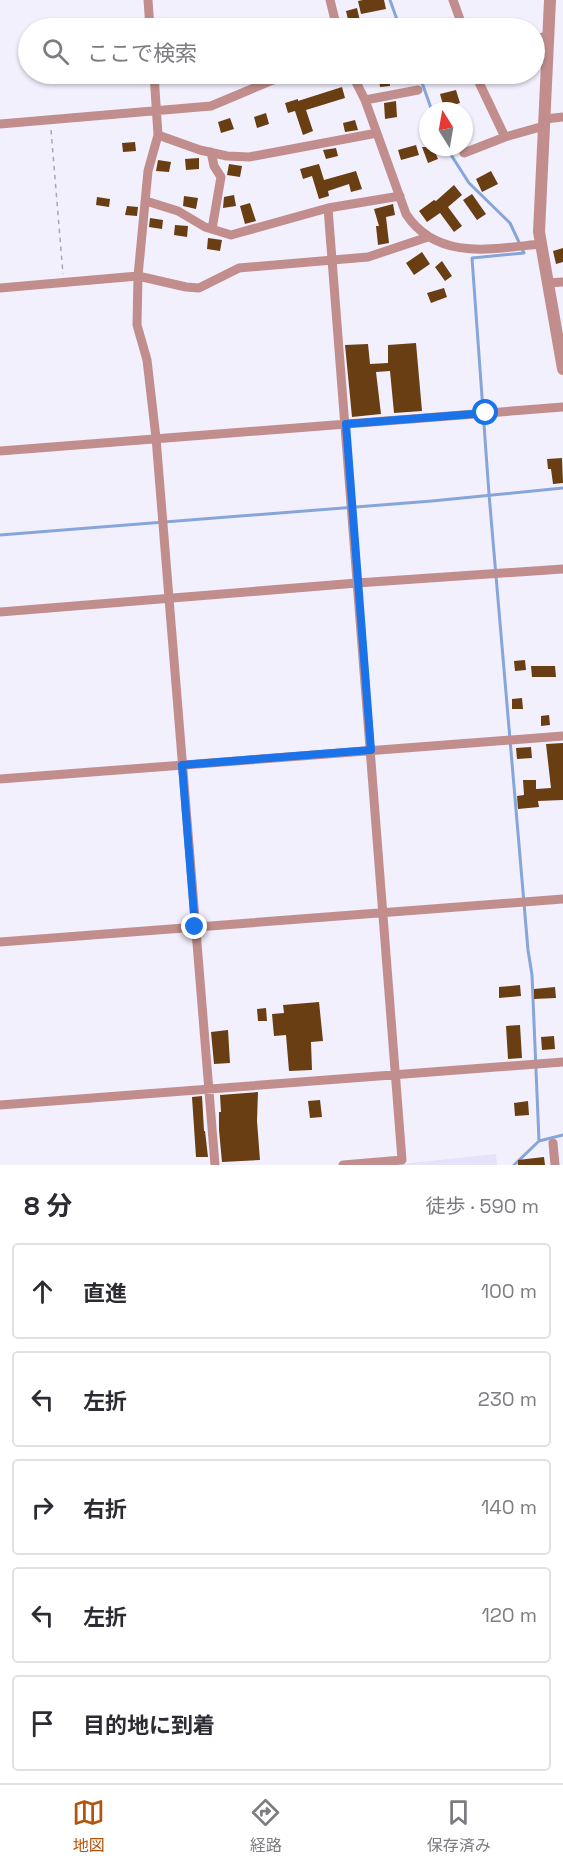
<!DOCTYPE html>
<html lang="ja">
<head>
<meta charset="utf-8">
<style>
  :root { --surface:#fff; --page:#f2f2f3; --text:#2b2b33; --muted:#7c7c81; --line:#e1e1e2; --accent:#b45309 }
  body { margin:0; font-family:"Space Grotesk","Noto Sans JP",sans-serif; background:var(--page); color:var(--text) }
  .compass { position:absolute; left:419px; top:102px; width:54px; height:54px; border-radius:50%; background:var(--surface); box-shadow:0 2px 4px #0004; rotate:349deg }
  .stop { position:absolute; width:18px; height:18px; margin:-14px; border:4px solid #1a73e8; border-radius:50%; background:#fff }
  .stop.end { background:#1a73e8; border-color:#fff; box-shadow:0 2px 6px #0008 }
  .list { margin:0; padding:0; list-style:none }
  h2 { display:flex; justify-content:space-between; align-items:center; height:78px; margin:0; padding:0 24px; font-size:26px }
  h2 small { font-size:20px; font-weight:400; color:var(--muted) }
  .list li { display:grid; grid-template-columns:39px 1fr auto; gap:18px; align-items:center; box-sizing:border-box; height:96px; margin:0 12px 12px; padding:0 12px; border:2px solid var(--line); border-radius:6px }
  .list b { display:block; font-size:22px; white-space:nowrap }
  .list em { font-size:20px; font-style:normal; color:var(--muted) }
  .icon { flex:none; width:33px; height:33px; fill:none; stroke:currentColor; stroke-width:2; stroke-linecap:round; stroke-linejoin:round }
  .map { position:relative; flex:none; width:563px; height:1165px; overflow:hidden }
  .search { position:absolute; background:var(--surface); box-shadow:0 2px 4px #0004; left:18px; right:18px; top:18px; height:66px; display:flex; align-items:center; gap:15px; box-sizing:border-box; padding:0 21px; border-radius:33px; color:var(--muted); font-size:22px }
  .sheet { height:618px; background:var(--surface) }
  nav { display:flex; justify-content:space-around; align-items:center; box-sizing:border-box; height:84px; border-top:2px solid var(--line); background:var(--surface); font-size:16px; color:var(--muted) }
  nav a { display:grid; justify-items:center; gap:3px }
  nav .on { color:var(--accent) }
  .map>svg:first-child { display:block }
  .built { fill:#e6e2fb }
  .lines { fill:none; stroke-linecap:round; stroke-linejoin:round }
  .stream { stroke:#86a5d9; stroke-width:3 }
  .building { fill:#693e12 }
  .path { stroke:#aaa7b5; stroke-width:1.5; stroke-dasharray:4.5 4.5; stroke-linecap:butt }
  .minor { stroke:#c28e8d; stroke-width:9 }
  .tertiary { stroke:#c28e8d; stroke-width:12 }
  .route { stroke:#1a73e8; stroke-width:8 }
</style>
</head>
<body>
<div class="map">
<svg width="563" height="1165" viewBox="0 0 563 1165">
  <rect width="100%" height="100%" fill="#f3f0fe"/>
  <path class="built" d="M496 1154 497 1165H392Z"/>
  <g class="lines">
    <path class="stream" d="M390 0 400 28
      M419 74 432 111
      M446 147 469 183 510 223 524 253 472 258 489 494 528 950 532 975 539 1141
      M0 535 432 501 563 488
      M514 1165 539 1141 563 1135"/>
  </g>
  <path class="building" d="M363 0H384L386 9 361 14 358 1Z
    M357 8 360 21 349 24 346 11Z
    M447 18 451 28H422Z
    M361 74H389L390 86 380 87 379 78 364 82Z
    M342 87 345 98 306 110 313 131 303 135 295 111 288 113 285 103 298 99V101Z
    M456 90 460 103 444 108 440 94Z
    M396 101 397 117 385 119 384 103Z
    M266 113 269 124 257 128 254 117Z
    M230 118 234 129 221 133 218 122Z
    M355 120 358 130 345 132 343 123Z
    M135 142 136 151 123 152 122 143Z
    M416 145 419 155 401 160 398 150Z
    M422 147H433L438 159 428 163Z
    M336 148 338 156 326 159 323 150Z
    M199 158V169L186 170 185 159Z
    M158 160 171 162 169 172 156 171Z
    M229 164 242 166 240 177 227 175Z
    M319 164 324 180 356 171 362 189 351 192 349 184 328 191 329 196 319 199 312 176 303 179 300 169Z
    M491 171 498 184 482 192 476 179Z
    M454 185 462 195 448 207 462 226 454 232 440 213 427 222 419 211 434 200 436 201Z
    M472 194 486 214 477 220 463 200Z
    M234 195 236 206 223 208 224 197Z
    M184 196 198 198 196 209 183 206Z
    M97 197 110 199 109 207 96 205Z
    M250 203 256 221 245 224 240 206Z
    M393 204 395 215 386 217 389 243 378 245 376 226H379L374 209Z
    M127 206 138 207 137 216 125 215Z
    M150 218 163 220 162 229 149 227Z
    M175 225 188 226 187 237 174 235Z
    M208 238 222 240 220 251 207 249Z
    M563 248V262L556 264 553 251Z
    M422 252 430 264 414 275 406 263Z
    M442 261 452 276 445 281 435 267Z
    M444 288 447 297 431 303 427 293Z
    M416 343 422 411 394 413 390 371 376 372 381 414 352 417 345 345 368 344 370 364 388 363V345Z
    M562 458 563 483 553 484 551 469H548L547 459Z
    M525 660 526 670 515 671 514 661Z
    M531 666H555L556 677H532Z
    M522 698 523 709H512V699Z
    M549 715 550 725 541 726V716Z
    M563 743V800L538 801 539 807 518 809 517 796 524 795 523 780H536V789L551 788 546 744Z
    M531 747 532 758 517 759 516 748Z
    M520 985 521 996 499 998V987Z
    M555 987 556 998 534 999V989Z
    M319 1002 323 1041 311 1042 312 1070 289 1071 286 1035 274 1036 272 1014 284 1013 283 1005Z
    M266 1008 267 1021H258L257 1009Z
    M520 1025 522 1058 508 1059 506 1026Z
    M228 1030 230 1063 214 1064 211 1032Z
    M554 1036 555 1049 542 1050 541 1037Z
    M258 1092 257 1121 260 1160 222 1162 219 1130V1112H221L220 1095Z
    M202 1096 204 1131H205L208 1157H196L192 1097Z
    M320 1100 322 1117 310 1118 308 1101Z
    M528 1101 529 1115 515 1116 514 1103Z
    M544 1157 545 1165H518V1160Z"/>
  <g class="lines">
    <path class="path" d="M51 130 63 274"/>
    <path class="minor" d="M148 0 150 28
      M330 0 337 28
      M453 0 463 28
      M534 39 549 36
      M154 74 158 135 148 171 138 276 137 325 147 360 156 438 215 1165
      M352 74 365 100 406 214C437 261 492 249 540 244
      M475 74 505 137
      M365 100 418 90
      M545 119 563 117
      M0 124 211 106 287 74
      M158 135 200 150 227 156 249 157 377 133
      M211 152 214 166 221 177 212 229
      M464 153 505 137 544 126
      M146 201 178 211 205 227 231 235 328 208 400 196
      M328 208 402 1160 343 1165
      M547 283 563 282
      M0 288 138 276 186 287 199 288 239 268 368 257 428 237
      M0 451 563 407
      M0 612 357 583 563 569
      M0 779 563 736
      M0 942 563 899
      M0 1105 563 1062
      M553 1143 555 1165"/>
    <path class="tertiary" d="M550 0 539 232 563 369"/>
  </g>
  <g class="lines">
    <path class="route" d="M195 927 182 765 371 750 346 424 486 413"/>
  </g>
</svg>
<svg class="compass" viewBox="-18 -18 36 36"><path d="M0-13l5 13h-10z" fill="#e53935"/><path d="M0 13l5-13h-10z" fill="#7c7c81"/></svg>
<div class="stop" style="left:486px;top:413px"></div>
<div class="stop end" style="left:195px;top:927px"></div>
<div class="search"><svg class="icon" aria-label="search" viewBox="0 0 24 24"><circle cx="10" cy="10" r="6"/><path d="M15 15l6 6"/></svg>ここで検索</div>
</div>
<section class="sheet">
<h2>8 分<small>徒歩 · 590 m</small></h2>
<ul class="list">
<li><svg class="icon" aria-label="ahead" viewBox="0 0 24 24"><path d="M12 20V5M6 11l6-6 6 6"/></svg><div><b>直進</b></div><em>100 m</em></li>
<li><svg class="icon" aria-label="left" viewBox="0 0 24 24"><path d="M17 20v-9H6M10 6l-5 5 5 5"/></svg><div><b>左折</b></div><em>230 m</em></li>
<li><svg class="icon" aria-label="right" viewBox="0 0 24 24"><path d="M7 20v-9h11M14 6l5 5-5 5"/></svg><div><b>右折</b></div><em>140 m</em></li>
<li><svg class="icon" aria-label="left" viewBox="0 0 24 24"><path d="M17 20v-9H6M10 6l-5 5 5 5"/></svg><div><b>左折</b></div><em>120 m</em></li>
<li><svg class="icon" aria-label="arrive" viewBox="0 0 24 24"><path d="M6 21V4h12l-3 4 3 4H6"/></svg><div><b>目的地に到着</b></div></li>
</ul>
</section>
<nav>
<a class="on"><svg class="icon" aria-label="map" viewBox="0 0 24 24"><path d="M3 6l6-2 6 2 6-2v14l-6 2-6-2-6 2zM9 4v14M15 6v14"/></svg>地図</a>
<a><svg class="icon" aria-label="directions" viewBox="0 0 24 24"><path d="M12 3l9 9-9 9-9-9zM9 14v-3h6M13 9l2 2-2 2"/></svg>経路</a>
<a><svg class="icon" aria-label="saved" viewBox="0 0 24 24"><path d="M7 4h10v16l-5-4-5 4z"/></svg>保存済み</a>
</nav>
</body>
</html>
